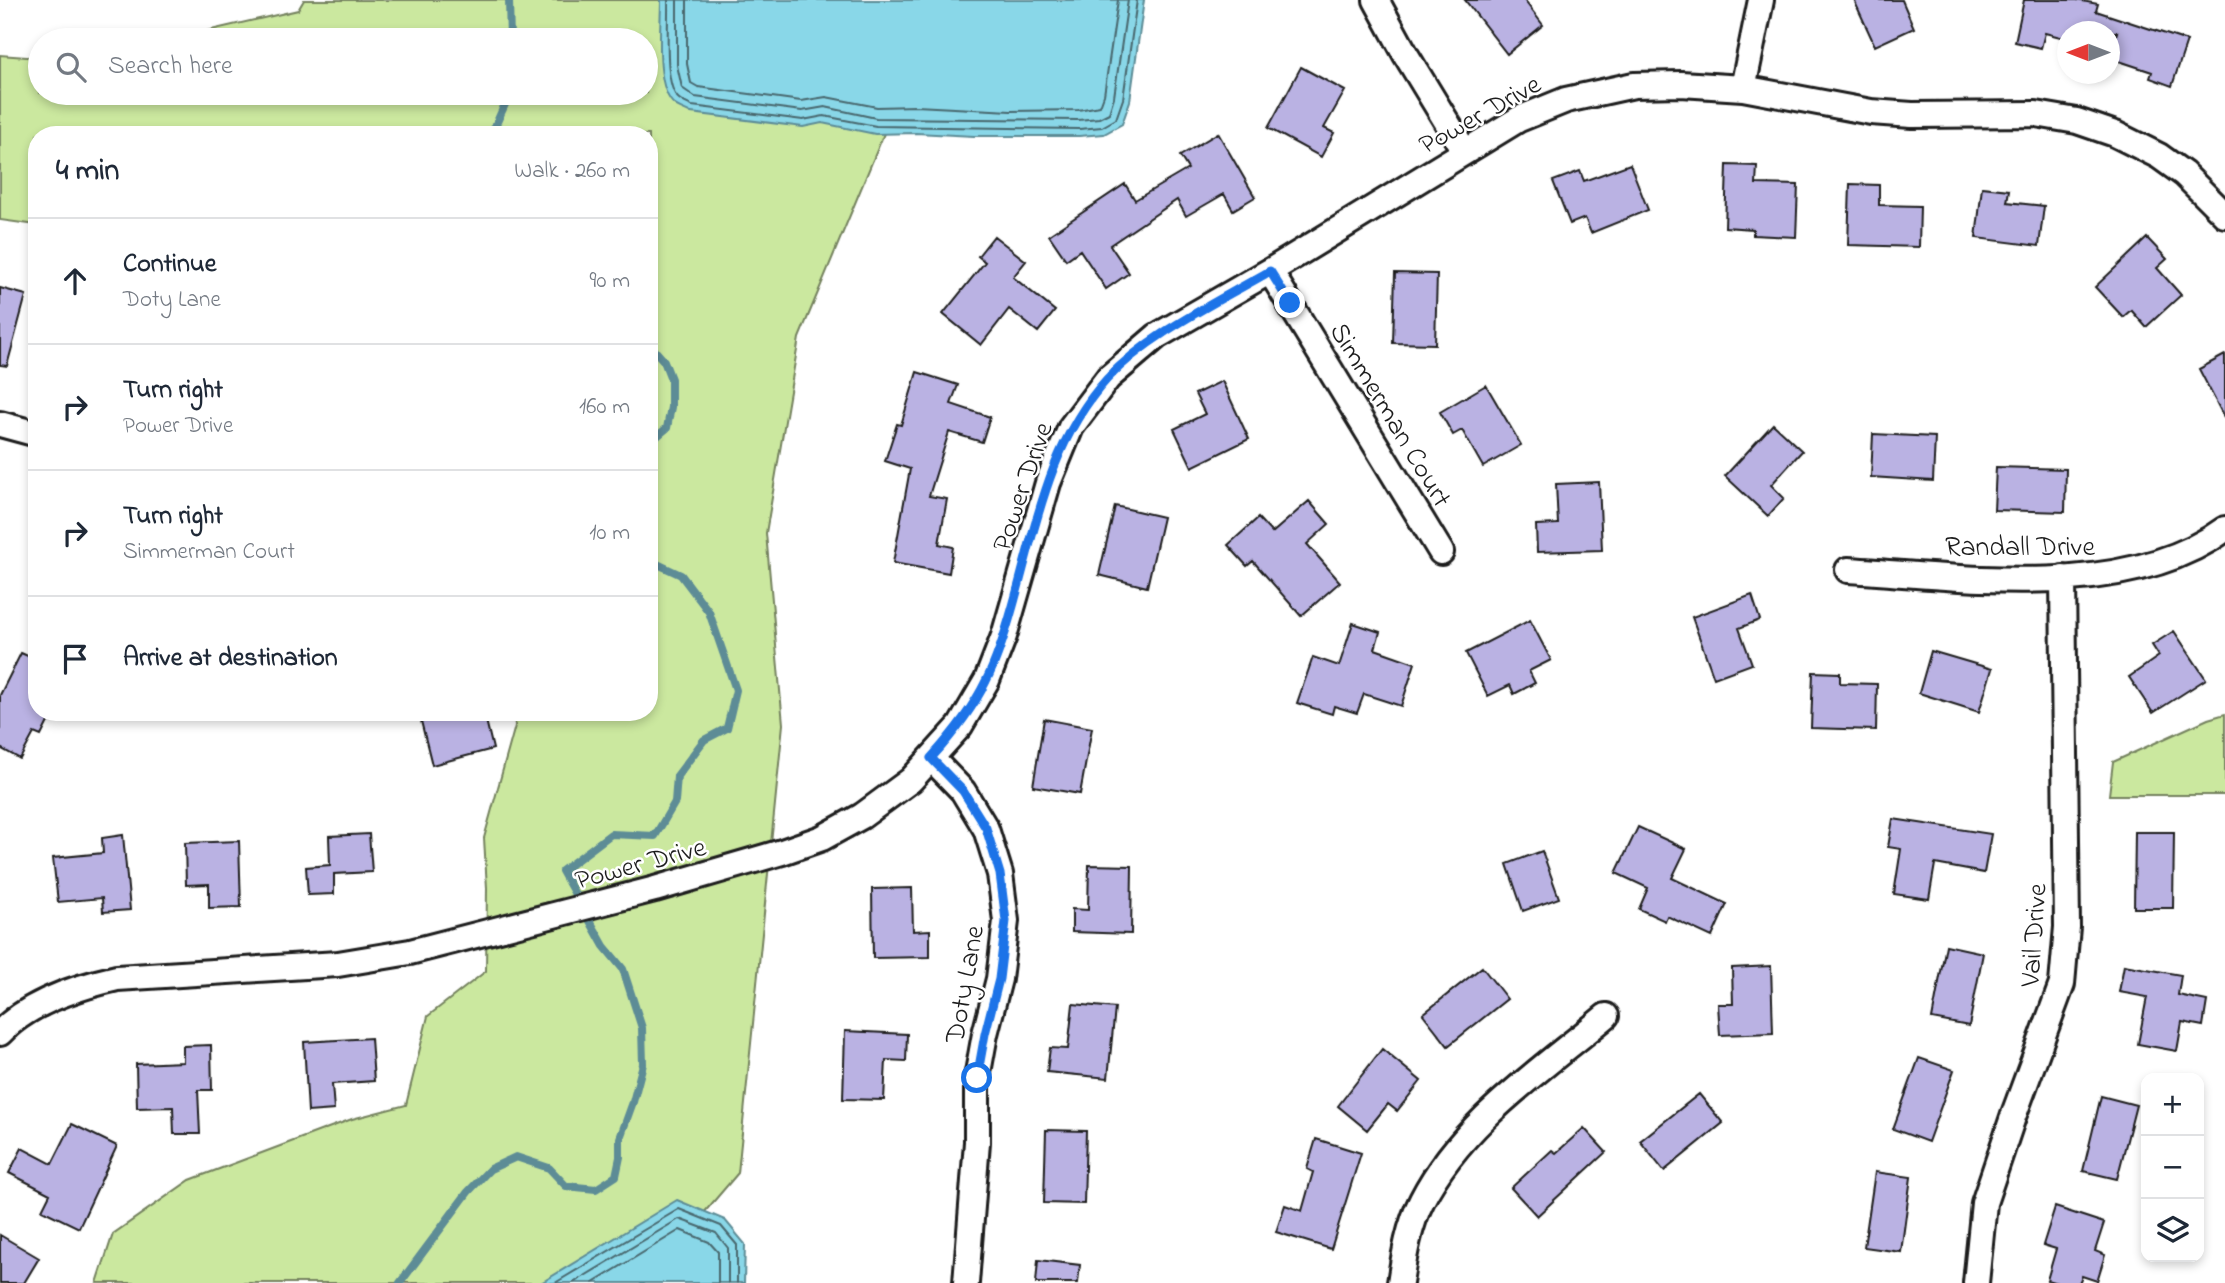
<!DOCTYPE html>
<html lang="en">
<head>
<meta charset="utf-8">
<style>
  :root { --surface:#fff; --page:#f2f2f3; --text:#1f2937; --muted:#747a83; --line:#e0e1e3 }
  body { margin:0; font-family:"Indie Flower",sans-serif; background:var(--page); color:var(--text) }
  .controls { position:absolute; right:21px; bottom:21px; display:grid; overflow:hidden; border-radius:14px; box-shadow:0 4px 10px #0003 }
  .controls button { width:63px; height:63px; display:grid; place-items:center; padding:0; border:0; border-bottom:2px solid var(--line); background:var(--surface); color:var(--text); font:35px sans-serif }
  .compass { position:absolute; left:2057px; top:21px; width:63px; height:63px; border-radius:50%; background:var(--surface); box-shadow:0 4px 10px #0003; rotate:270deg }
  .stop { position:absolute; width:21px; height:21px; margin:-16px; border:5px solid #1a73e8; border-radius:50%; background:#fff }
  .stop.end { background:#1a73e8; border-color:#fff; box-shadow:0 2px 7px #0008 }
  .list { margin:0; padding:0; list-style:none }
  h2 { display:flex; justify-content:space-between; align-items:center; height:91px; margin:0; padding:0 28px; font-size:30px }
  h2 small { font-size:23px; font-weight:400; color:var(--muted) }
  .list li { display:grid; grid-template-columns:46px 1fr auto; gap:21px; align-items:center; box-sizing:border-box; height:126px; padding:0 28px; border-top:2px solid var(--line) }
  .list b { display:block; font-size:26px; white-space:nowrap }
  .list p { margin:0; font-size:23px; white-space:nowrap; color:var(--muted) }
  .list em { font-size:23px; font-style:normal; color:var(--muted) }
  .icon { flex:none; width:38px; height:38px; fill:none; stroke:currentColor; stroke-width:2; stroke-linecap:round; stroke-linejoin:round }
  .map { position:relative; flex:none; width:2225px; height:1283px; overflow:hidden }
  .search { position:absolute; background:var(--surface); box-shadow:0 4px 10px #0003; left:28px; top:28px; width:630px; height:77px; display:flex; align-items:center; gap:18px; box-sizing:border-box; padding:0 24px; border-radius:38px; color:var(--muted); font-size:26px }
  .panel { position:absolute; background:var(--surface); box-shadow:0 4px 10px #0003; left:28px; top:126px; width:630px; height:595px; border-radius:28px }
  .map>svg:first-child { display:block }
  .green { fill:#cbe89f; stroke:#74825e; stroke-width:2 }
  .water { fill:#89d7e8; stroke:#5d8c96; stroke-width:2 }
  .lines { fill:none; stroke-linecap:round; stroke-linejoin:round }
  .shore { stroke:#48676e; stroke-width:2 }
  .stream { stroke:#5d8c96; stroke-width:8 }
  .building { fill:#bab2e3; stroke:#1c1c1c; stroke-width:2 }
  .street-casing { stroke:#1c1c1c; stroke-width:30 }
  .street { stroke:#fff; stroke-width:24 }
  .route { stroke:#1a73e8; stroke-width:9 }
  .labels { text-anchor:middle; stroke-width:5; stroke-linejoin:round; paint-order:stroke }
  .street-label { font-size:28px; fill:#1c1c1c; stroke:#fff }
</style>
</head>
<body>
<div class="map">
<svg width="2225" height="1283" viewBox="0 0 2225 1283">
  <rect width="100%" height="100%" fill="#fff"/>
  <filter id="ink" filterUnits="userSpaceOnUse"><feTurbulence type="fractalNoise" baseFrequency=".0143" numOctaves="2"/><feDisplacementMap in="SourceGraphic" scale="14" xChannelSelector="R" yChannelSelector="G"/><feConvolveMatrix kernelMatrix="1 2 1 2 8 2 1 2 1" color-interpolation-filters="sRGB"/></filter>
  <g filter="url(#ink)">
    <path class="green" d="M304 0H923L917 54 799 338 766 533 783 724 738 1173 644 1283H97L113 1234 190 1180 352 1119 406 1105 428 1016 486 971 487 888 484 838 515 726 514 712H649V135H37V225L0 220V55L40 58V93H646V40H168L298 10Z
      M2225 714V795H2109L2113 762 2208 719Z"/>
    <path class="water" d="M661 0H1144L1130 101 1122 124 1104 134 1079 136H974L916 133 875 134 822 123 803 127 691 113C686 110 679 108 675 105 654 89 661 25 661 0Z
      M677 1200 725 1220 745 1244 744 1283H541Z"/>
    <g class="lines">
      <path class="shore" d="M668 0C669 21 663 84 678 98 682 102 688 104 692 106L803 120 824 116 876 126 1079 129 1102 127 1116 119 1123 99 1137 0
        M677 0V65L682 88 695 97 802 111 825 107 876 118 1078 120 1099 118 1109 113 1114 97 1128 0
        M687 0V64L691 83 698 87 801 101 826 97 877 107 916 106 1011 111 1078 110 1100 106 1104 95 1118 0
        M555 1283 679 1209 721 1226 737 1245V1283
        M573 1283 679 1219 716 1233 728 1248V1283
        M593 1283 680 1230 709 1242 718 1252V1283"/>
      <path class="stream" d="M509 0 510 40
        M491 135 506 102 507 93
        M649 344 664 361 671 379V407L667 428 649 443
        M400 1283 468 1192 490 1169 516 1157 549 1168 566 1186 596 1189 616 1176 620 1157V1138L633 1102 643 1064 642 1028 623 969 604 946 562 871 611 834 655 836 675 802 677 776 704 740 727 728 736 690 709 612 681 575 649 560"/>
    </g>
    <path class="building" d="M1465 0H1524L1543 25 1507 54Z
      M1854 0H1902L1914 28 1875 46Z
      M2024 0H2077L2098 4 2096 11 2187 41 2172 86 2150 78 2152 72 2110 58 2117 32H2068V39L2045 33 2041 48 2015 42Z
      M1301 67 1345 91 1324 128 1334 133 1321 157 1268 128Z
      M1218 133 1255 197 1233 210 1224 194 1186 216 1177 200 1110 245 1129 273 1106 289 1080 250 1066 260 1049 235 1125 184 1135 200 1188 169 1180 156Z
      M1630 164 1648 210 1591 233 1585 218 1570 224 1553 181 1580 171 1584 181Z
      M1727 165 1757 166 1756 184 1798 185 1796 237 1753 235V229L1725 227Z
      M1850 184 1879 185V205L1920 206 1919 247 1848 245Z
      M1982 187 2009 190 2007 202 2044 206 2039 246 1976 238Z
      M994 236 1026 261 1013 277 1055 311 1038 332 1009 309 981 345 943 314 985 262 978 256Z
      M2147 238 2167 259 2157 268 2181 295 2146 327 2131 310 2123 317 2095 287Z
      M1395 273 1437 274 1435 344 1393 343Z
      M0 288 26 295 7 366 0 365Z
      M2225 355V419L2199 369Z
      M917 372 958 385 951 404 990 417 982 442 949 432 929 496 947 499 939 544 953 547 949 573 893 563 910 469 885 461 897 424 901 425Z
      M1222 381 1249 439 1192 467 1174 429 1205 414 1195 394Z
      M1486 385 1521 445 1483 467 1462 430 1453 435 1440 412Z
      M1773 424 1802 451 1771 485 1784 498 1768 516 1725 476Z
      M1873 434 1935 437 1933 481 1871 477Z
      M1996 467 2066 469 2065 512 1994 510Z
      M1599 482 1602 550 1537 552 1536 525 1558 524 1556 484Z
      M1309 501 1329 524 1307 544 1340 582 1301 616 1253 561 1247 566 1228 545 1258 518 1272 533Z
      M1115 506 1163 517 1147 587 1099 575Z
      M1752 595 1760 620 1739 628 1752 664 1714 678 1692 617Z
      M1530 620 1551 660 1529 671 1535 683 1514 694 1510 685 1488 696 1466 653Z
      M1353 623 1380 632 1375 649 1415 663 1401 706 1364 694 1357 713 1334 706 1332 714 1297 703 1313 657 1339 666Z
      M2174 631 2206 679 2153 713 2129 677 2159 656 2152 645Z
      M1931 651 1992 669 1979 712 1919 693Z
      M21 653 37 660V712H53L41 736 34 733 20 759 0 748V695Z
      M1813 672 1840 673V683L1877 684 1876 730 1811 728Z
      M454 712H484L493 749 432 765 421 721Z
      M1044 719 1092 728 1080 794 1033 786Z
      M1893 819 1991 834 1984 873 1935 864 1929 899 1894 894 1901 849 1888 847Z
      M1638 827 1686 849 1672 878 1727 904 1712 937 1667 916 1665 921 1639 909 1648 888 1616 873Z
      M2135 832H2174L2173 908H2134Z
      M369 834 372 872 334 874V894L308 895 306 867 330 865 329 836Z
      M123 835 130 910 103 912 102 898 58 902 53 858 103 853 102 838Z
      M239 841 241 907 209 908V884L186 885 185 843Z
      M1542 851 1559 898 1523 911 1507 864Z
      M1089 865 1132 866 1131 934 1072 932V909L1088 910Z
      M912 888 913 931 930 930V957L873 958 872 889Z
      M1946 945 1983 953 1969 1026 1932 1019Z
      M2124 965 2181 975 2178 995 2207 1001 2203 1026 2182 1022 2177 1051 2138 1044 2147 997 2119 992Z
      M1771 966 1773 1033 1720 1035 1718 1004H1733L1732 968Z
      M1482 967 1507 999 1448 1046 1423 1014Z
      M1073 1004 1115 1008 1108 1078 1047 1072 1050 1048 1068 1049Z
      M845 1031 907 1034 906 1061 886 1060 884 1100 843 1099Z
      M371 1038 374 1081 332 1084 334 1110 308 1112 304 1042Z
      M211 1045 212 1090H198L200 1134H174L173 1107 137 1108 136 1064 183 1062V1046Z
      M1382 1049 1421 1081 1397 1111 1388 1104 1367 1130 1338 1106Z
      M1919 1058 1954 1070 1928 1142 1893 1129Z
      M1699 1094 1723 1123 1664 1171 1640 1141Z
      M2101 1096 2136 1105 2117 1179 2083 1171Z
      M72 1124 117 1146 79 1228 42 1210 50 1194 9 1173 22 1148 52 1164Z
      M1584 1128 1606 1152 1537 1216 1511 1188 1552 1150 1556 1153Z
      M1046 1130 1086 1131 1084 1204 1044 1203Z
      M1316 1139 1361 1153 1331 1249 1276 1232 1285 1205 1302 1211 1313 1172 1307 1169Z
      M1875 1172 1911 1177 1901 1252 1864 1247Z
      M2055 1207 2104 1223 2095 1251 2105 1255 2097 1281 2082 1276 2079 1283H2057L2047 1280 2056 1249 2043 1245Z
      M0 1235 39 1258 24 1283H0Z
      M1038 1260 1080 1265 1078 1283H1036Z"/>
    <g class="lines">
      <g class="street-casing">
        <path id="street" d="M1376 0 1406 55 1465 152
          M1743 88 1761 0
          M1270 271 1441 552
          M0 424 37 434
          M1848 570C1963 577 2126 602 2225 529
          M931 758 963 791 986 829 1000 874 1006 921 999 979 985 1034 977 1078V1142L966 1283
          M0 1033C29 1002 77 987 117 978L338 964 410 952 655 889 782 852 822 838 862 816 911 780 960 726 987 680 1004 636 1048 483 1071 427 1108 378 1157 336 1270 271 1519 119 1566 100 1634 85 1681 84 1743 88 1871 112 1912 115 2036 114 2077 121 2115 134 2159 156 2184 174 2225 215
          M1400 1283C1404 1256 1409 1225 1422 1200 1462 1122 1540 1071 1606 1016
          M1976 1283 1984 1203 2014 1114 2062 984 2067 927 2063 578"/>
      </g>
      <use href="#street" class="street"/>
    </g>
  </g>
  <g class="lines" filter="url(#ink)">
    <path class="route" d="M977 1078 985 1034 999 979 1006 921 1000 874 986 828 963 791 931 758C953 734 972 710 986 681 998 658 1006 631 1013 606 1035 528 1050 441 1107 379 1149 334 1217 302 1270 271L1290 303"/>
  </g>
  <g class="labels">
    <g class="street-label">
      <text transform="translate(1479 113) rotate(-29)" y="10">Power Drive</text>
      <text transform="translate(1392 414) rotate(59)" y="10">Simmerman Court</text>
      <text transform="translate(1021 486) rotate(-71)" y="10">Power Drive</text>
      <text x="2020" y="555">Randall Drive</text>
      <text transform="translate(640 862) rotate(-15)" y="10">Power Drive</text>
      <text transform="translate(2032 935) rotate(-86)" y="10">Vail Drive</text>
      <text transform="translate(963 984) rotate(-80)" y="10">Doty Lane</text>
    </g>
  </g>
</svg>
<div class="controls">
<button>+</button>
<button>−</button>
<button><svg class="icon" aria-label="layers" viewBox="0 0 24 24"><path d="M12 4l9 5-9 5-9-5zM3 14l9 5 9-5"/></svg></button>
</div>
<svg class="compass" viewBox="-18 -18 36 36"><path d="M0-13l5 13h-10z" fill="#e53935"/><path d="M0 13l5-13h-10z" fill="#747a83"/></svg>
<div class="stop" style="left:977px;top:1078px"></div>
<div class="stop end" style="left:1290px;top:303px"></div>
<div class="search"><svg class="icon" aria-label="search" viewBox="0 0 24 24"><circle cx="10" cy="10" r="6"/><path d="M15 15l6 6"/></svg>Search here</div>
<section class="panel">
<h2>4 min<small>Walk · 260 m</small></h2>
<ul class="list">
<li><svg class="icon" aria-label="ahead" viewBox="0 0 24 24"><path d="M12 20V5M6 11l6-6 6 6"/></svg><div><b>Continue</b><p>Doty Lane</p></div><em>90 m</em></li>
<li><svg class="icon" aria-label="right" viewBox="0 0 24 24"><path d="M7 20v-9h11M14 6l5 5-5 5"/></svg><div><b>Turn right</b><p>Power Drive</p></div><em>160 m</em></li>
<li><svg class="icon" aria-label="right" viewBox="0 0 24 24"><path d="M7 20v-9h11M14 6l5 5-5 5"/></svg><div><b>Turn right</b><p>Simmerman Court</p></div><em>10 m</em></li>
<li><svg class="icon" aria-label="arrive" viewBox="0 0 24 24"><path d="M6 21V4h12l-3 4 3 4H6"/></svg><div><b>Arrive at destination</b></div></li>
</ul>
</section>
</div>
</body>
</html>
